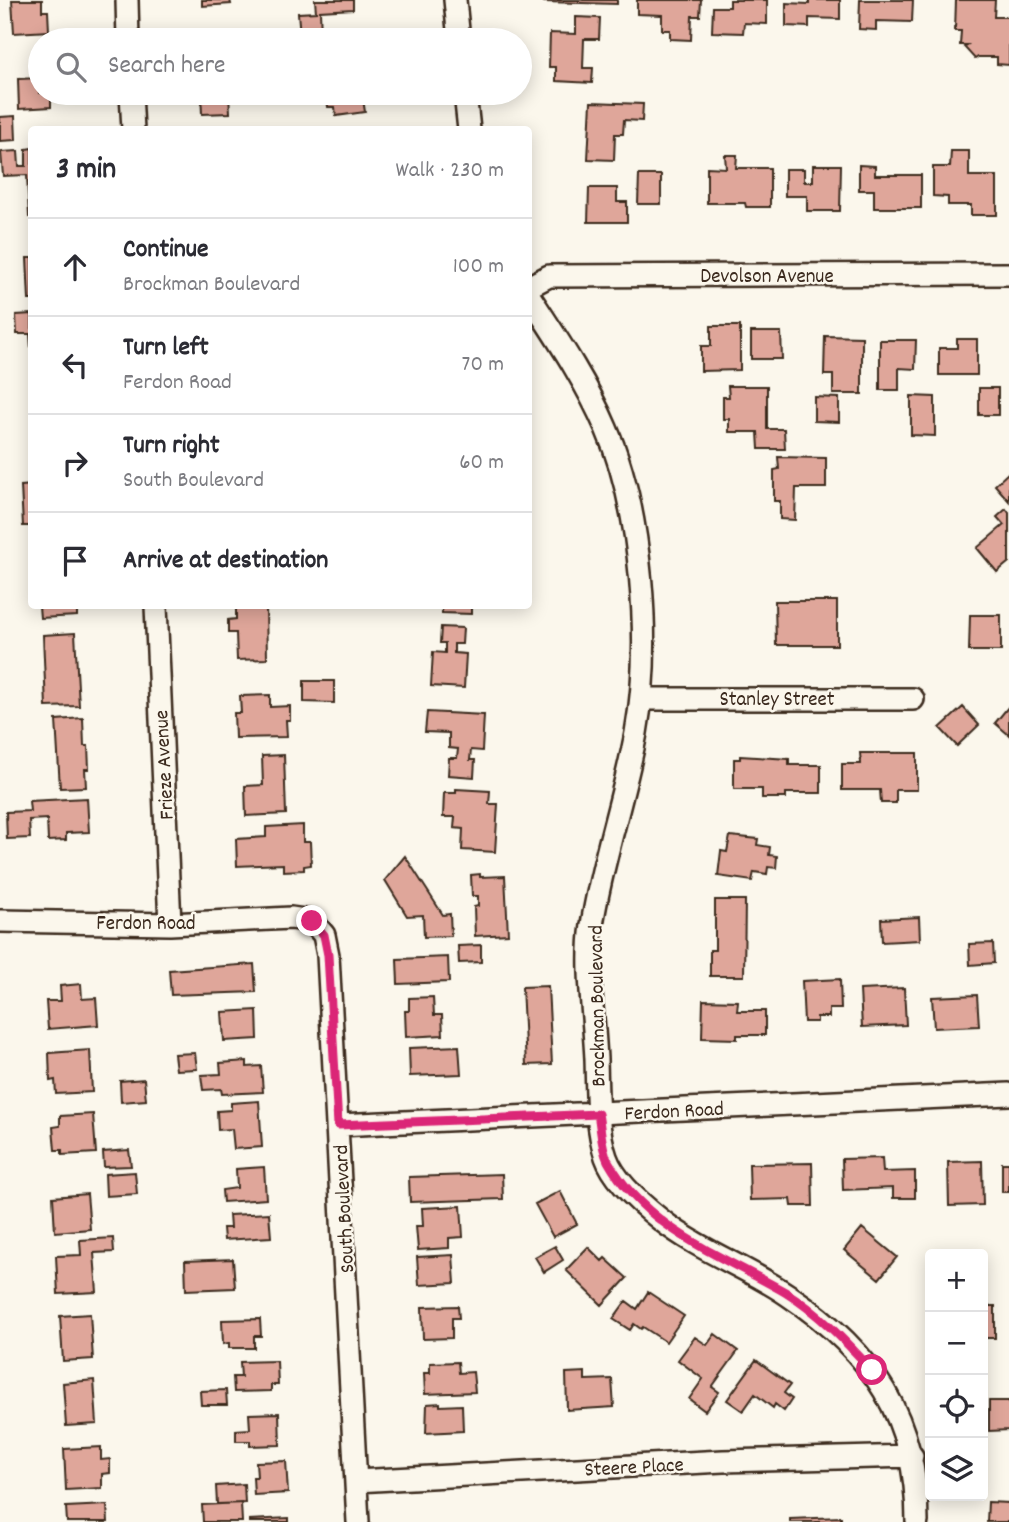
<!DOCTYPE html>
<html lang="en">
<head>
<meta charset="utf-8">
<style>
  :root { --surface:#fff; --page:#f7f7f7; --text:#2b2b33; --muted:#7c7c81; --line:#e1e1e2 }
  body { margin:0; font-family:Dekko,sans-serif; background:var(--page); color:var(--text) }
  .controls { position:absolute; right:21px; bottom:21px; display:grid; overflow:hidden; border-radius:7px; box-shadow:0 4px 18px #0003 }
  .controls button { width:63px; height:63px; display:grid; place-items:center; padding:0; border:0; border-bottom:2px solid var(--line); background:var(--surface); color:var(--text); font:35px sans-serif }
  .stop { position:absolute; width:21px; height:21px; margin:-16px; border:5px solid #db2777; border-radius:50%; background:#fff }
  .stop.end { background:#db2777; border-color:#fff; box-shadow:0 2px 7px #0008 }
  .list { margin:0; padding:0; list-style:none }
  h2 { display:flex; justify-content:space-between; align-items:center; height:91px; margin:0; padding:0 28px; font-size:30px }
  h2 small { font-size:23px; font-weight:400; color:var(--muted) }
  .list li { display:grid; grid-template-columns:46px 1fr auto; gap:21px; align-items:center; box-sizing:border-box; height:98px; padding:0 28px; border-top:2px solid var(--line) }
  .list b { display:block; font-size:26px; white-space:nowrap }
  .list p { margin:0; font-size:23px; white-space:nowrap; color:var(--muted) }
  .list em { font-size:23px; font-style:normal; color:var(--muted) }
  .icon { flex:none; width:38px; height:38px; fill:none; stroke:currentColor; stroke-width:2; stroke-linecap:round; stroke-linejoin:round }
  .map { position:relative; flex:none; width:1009px; height:1522px; overflow:hidden }
  .search { position:absolute; background:var(--surface); box-shadow:0 4px 18px #0003; left:28px; top:28px; width:504px; height:77px; display:flex; align-items:center; gap:18px; box-sizing:border-box; padding:0 24px; border-radius:38px; color:var(--muted); font-size:26px }
  .panel { position:absolute; background:var(--surface); box-shadow:0 4px 18px #0003; left:28px; top:126px; width:504px; height:483px; border-radius:7px }
  .map>svg:first-child { display:block }
  .building { fill:#dfa69a; stroke:#3b2a1e; stroke-width:2 }
  .lines { fill:none; stroke-linecap:round; stroke-linejoin:round }
  .minor-casing { stroke:#3b2a1e; stroke-width:26 }
  .minor { stroke:#fbf7ec; stroke-width:21 }
  .route { stroke:#db2777; stroke-width:9 }
  .labels { text-anchor:middle; stroke-width:5; stroke-linejoin:round; paint-order:stroke }
  .street-label { font-size:21px; fill:#3b2a1e; stroke:#fbf7ec }
</style>
</head>
<body>
<div class="map">
<svg width="1009" height="1522" viewBox="0 0 1009 1522">
  <rect width="100%" height="100%" fill="#fbf7ec"/>
  <filter id="ink" filterUnits="userSpaceOnUse"><feTurbulence type="fractalNoise" baseFrequency=".0143" numOctaves="2"/><feDisplacementMap in="SourceGraphic" scale="14" xChannelSelector="R" yChannelSelector="G"/><feConvolveMatrix kernelMatrix="1 2 1 2 8 2 1 2 1" color-interpolation-filters="sRGB"/></filter>
  <g filter="url(#ink)">
    <path class="building" d="M12 0H42V11H48L49 31 14 33Z
      M202 0H230L231 4 202 6Z
      M315 0H353V9L320 11 321 33 300 35 298 13 316 12Z
      M544 0H617V4L544 2Z
      M637 0H701L700 16H692L691 40 670 39V30H662V15L637 14Z
      M730 0H767V24L744 23 743 33 712 32 713 7H730Z
      M809 0H840V19L809 18V27L786 26V3L809 4Z
      M860 0H913L912 22 876 21V30L859 29Z
      M956 0H995L994 17H1009V65L997 64V57H978L975 59 964 47 967 45H960L961 31H955Z
      M576 17 600 18 599 39H584L583 68H593L592 83 556 81V67H549L550 33 576 34Z
      M40 78V93H55V96H51V107L19 109 18 79Z
      M201 93H229L230 113 202 114Z
      M326 93H366L367 99H363L365 112 336 116 335 107H328Z
      M591 102 643 104 642 121 624 120 623 134H615L614 160 588 159Z
      M15 116 16 140 0 141V117Z
      M32 148V217H29L27 175 3 176 1 152 18 151 19 166H26V149Z
      M951 151H969V176H997V215H971V205H948V197L933 196V167H950Z
      M725 155H737L736 168H770V207H746L745 203H707V167L726 168Z
      M813 165H841L840 211H807V196H785V169H804V182H813Z
      M859 165 875 166V175H921V208H874V190H859Z
      M639 175H661V204H638Z
      M589 188H617V202H627V222H588Z
      M27 258H32V300H29Z
      M32 314V363L30 334H17L16 315Z
      M711 326H740V370L701 371V346H711Z
      M751 332H781L782 359H751Z
      M825 336 862 337V394H833V375H824Z
      M957 339H977V375H939V348H957Z
      M880 340H916L915 369 899 368V390H880Z
      M728 386H767V429H784L785 449H759L758 432H729V419H723V397H729Z
      M979 388H998V415H979Z
      M911 396 935 397V436L911 435Z
      M814 397 839 398V422L814 421Z
      M778 457 826 458V488H796L795 520 780 519V501H774V470L779 469Z
      M1009 472V501L995 485Z
      M32 485V526H23L21 486Z
      M1006 509 1009 513V562L997 572 977 548 1004 525 997 517Z
      M775 601H837V645H776Z
      M39 606H77V616L40 618Z
      M236 606H266L267 659 237 660 236 633H228V620L236 619Z
      M442 606H471V614L442 613Z
      M970 615H1001V651H969Z
      M441 627 463 628 462 644H454V653L466 654 464 688 431 686 433 652 445 653V643H440Z
      M75 633 79 706 46 707 43 635Z
      M304 681H334V703L304 702Z
      M270 695V707L290 706V720H286L287 737 235 738 234 713H241L240 696Z
      M1009 706V735L995 723Z
      M963 707 979 725 957 746 940 728Z
      M427 712 484 715 482 751 471 750 470 760H475L474 777 448 775 449 758H457L458 749 449 748V733L425 732Z
      M83 718 84 746H88L89 769H85L86 787 60 788 56 720Z
      M860 753H917V790H896V803H881L880 790H842V764H861Z
      M284 755 286 814 246 816 245 786 263 785 262 756Z
      M740 756 789 759V765H821V793H786V798H762V789H734V759H740Z
      M456 789 490 791 489 804H498L495 852 462 850 463 829 454 828 455 817H443L444 793H456Z
      M87 798 89 832 66 833V840L48 841 47 819 29 820 30 838 7 839 6 812 30 811 29 801Z
      M303 825V842H310L311 865 304 866V870L283 871V864L237 866 236 839 266 837V827Z
      M730 836 758 839 757 845 770 847 769 855 777 856 776 868 768 867 767 874 754 872 752 881 718 876 721 851 727 852Z
      M405 856 443 915 450 914 451 936 424 937 423 915 407 916 385 880Z
      M480 874V877L505 876 508 934 475 936 474 907 478 906V896H472L471 875Z
      M715 900H745L744 976H710V950H715Z
      M919 917 920 940 882 942 881 919Z
      M993 943 994 963 970 965 969 944Z
      M481 945V962L459 963 458 946Z
      M448 957 449 982 398 984 397 959Z
      M254 964 256 992 171 995 169 970Z
      M840 979 841 1009H829V1017H817V1022H804L802 981Z
      M81 984 82 999 96 998 98 1025 48 1029 46 1001H61L60 986Z
      M548 986 552 1064 526 1065 522 987Z
      M904 988 906 1025 862 1027 860 990Z
      M977 995 979 1026 934 1028 932 997Z
      M433 997 434 1015H442L443 1035 406 1037 405 1011H409V998Z
      M703 1000 738 1001 737 1011H765V1035H737V1039L702 1038Z
      M257 1010 258 1039 224 1041 222 1012Z
      M459 1046 461 1074 410 1076 409 1048Z
      M90 1050 92 1092 56 1094 55 1080 50 1081 49 1053Z
      M195 1053 197 1069 176 1070 174 1054Z
      M247 1061V1067L261 1066 263 1092 222 1094 221 1089 203 1090 201 1075 221 1074 220 1063Z
      M144 1079 146 1100 121 1102 120 1081Z
      M259 1101 262 1147 234 1149 232 1129 218 1130 217 1111 231 1110V1103Z
      M93 1114 96 1153 62 1155V1150H55L53 1127 60 1126V1116Z
      M129 1150 131 1166 104 1167 103 1152Z
      M882 1158 883 1172 915 1171V1198H893V1188L843 1190 842 1159Z
      M982 1161 983 1205 949 1206 948 1162Z
      M812 1163 813 1206H792L791 1199 750 1200 749 1164Z
      M1002 1163H1009V1192H1002Z
      M264 1167 266 1199 223 1202 222 1190 237 1188 236 1169Z
      M135 1172 137 1194 106 1196 105 1174Z
      M502 1174 503 1199 410 1202 409 1177Z
      M560 1191 577 1224 553 1237 535 1204Z
      M87 1194 90 1229 55 1232 53 1197Z
      M461 1206 463 1237 449 1238V1248L418 1250 416 1226H423L422 1208Z
      M269 1213 271 1237 224 1240 223 1228H230L229 1215Z
      M862 1228 897 1257 879 1279 844 1250Z
      M113 1238 114 1252 94 1253 97 1292 58 1294 56 1256 81 1255 80 1240Z
      M555 1246 563 1260 544 1272 535 1257Z
      M588 1247 602 1261 605 1258 627 1278 602 1305 566 1270Z
      M453 1255 455 1283 419 1285 417 1257Z
      M233 1259 235 1288 186 1290 185 1261Z
      M648 1292 684 1316 666 1342 643 1327 641 1329 634 1324 630 1330 613 1319 626 1301 637 1309Z
      M458 1306 459 1318H452V1338L423 1339 422 1307Z
      M983 1306H995V1338H983Z
      M90 1314 93 1359 63 1361 60 1316Z
      M260 1319 261 1336H254V1348H229V1343L223 1344 222 1320Z
      M715 1334 738 1351 712 1387 719 1392 705 1411 689 1399 703 1379 678 1360 695 1337 707 1345Z
      M756 1360 790 1385 784 1393 792 1399 784 1411 775 1404 773 1408 755 1394 743 1411 727 1400Z
      M277 1361 278 1385H271V1391L234 1392 233 1377H241L240 1362Z
      M458 1362 459 1373 473 1372 475 1392 425 1394 424 1373H430V1363Z
      M585 1372V1380L612 1379 614 1407 567 1410 566 1373Z
      M94 1380 97 1424 66 1426 63 1383Z
      M226 1390 227 1405H201L200 1391Z
      M989 1401H1009V1430L989 1431Z
      M440 1403V1406L462 1405 463 1431 426 1433 427 1404Z
      M279 1413 280 1445 250 1446V1441H236V1430L250 1429 249 1414Z
      M101 1447V1460L110 1459V1473L102 1474V1488L66 1490 64 1449Z
      M286 1461 288 1493 254 1495 253 1477H257L256 1462Z
      M244 1484 245 1503 217 1504 216 1486Z
      M988 1502 1009 1503V1522H987Z
      M241 1503 242 1522H203L202 1505Z
      M107 1505 108 1522H67L66 1507Z
      M841 1517V1522H790V1519Z
      M289 1518V1522H249V1520Z"/>
    <g class="lines">
      <g class="minor-casing">
        <path id="minor" d="M127 0 128 40
          M455 0 459 40
          M131 93 133 130
          M465 93 469 130
          M528 287 549 276 1009 274
          M528 294C556 337 586 381 606 428 642 510 652 645 636 733 624 798 602 860 592 925 586 968 594 1016 596 1059 597 1089 596 1128 606 1157 614 1180 642 1205 661 1220 700 1251 747 1267 788 1295 873 1352 917 1418 917 1522
          M156 606 170 924
          M641 699H913
          M0 921 170 924 291 918 312 921 324 935 328 955 358 1522
          M338 1125 1009 1094
          M356 1481 723 1461 912 1456"/>
      </g>
      <use href="#minor" class="minor"/>
    </g>
  </g>
  <g class="lines" filter="url(#ink)">
    <path class="route" d="M312 921 324 935 328 955 338 1125 598 1114C601 1128 601 1148 608 1161 646 1229 721 1255 785 1292 818 1312 846 1342 872 1370"/>
  </g>
  <g class="labels">
    <g class="street-label">
      <text x="767" y="282">Devolson Avenue</text>
      <text x="777" y="705">Stanley Street</text>
      <text transform="translate(163 765) rotate(-93)" y="7">Frieze Avenue</text>
      <text x="146" y="929">Ferdon Road</text>
      <text transform="translate(596 1006) rotate(-91)" y="7">Brockman Boulevard</text>
      <text transform="translate(674 1110) rotate(-3)" y="7">Ferdon Road</text>
      <text transform="translate(343 1209) rotate(-93)" y="7">South Boulevard</text>
      <text transform="translate(634 1466) rotate(-3)" y="7">Steere Place</text>
    </g>
  </g>
</svg>
<div class="controls">
<button>+</button>
<button>−</button>
<button><svg class="icon" aria-label="locate" viewBox="0 0 24 24"><circle cx="12" cy="12" r="6"/><path d="M12 2v4M12 18v4M2 12h4M18 12h4"/></svg></button>
<button><svg class="icon" aria-label="layers" viewBox="0 0 24 24"><path d="M12 4l9 5-9 5-9-5zM3 14l9 5 9-5"/></svg></button>
</div>
<div class="stop" style="left:872px;top:1370px"></div>
<div class="stop end" style="left:312px;top:921px"></div>
<div class="search"><svg class="icon" aria-label="search" viewBox="0 0 24 24"><circle cx="10" cy="10" r="6"/><path d="M15 15l6 6"/></svg>Search here</div>
<section class="panel">
<h2>3 min<small>Walk · 230 m</small></h2>
<ul class="list">
<li><svg class="icon" aria-label="ahead" viewBox="0 0 24 24"><path d="M12 20V5M6 11l6-6 6 6"/></svg><div><b>Continue</b><p>Brockman Boulevard</p></div><em>100 m</em></li>
<li><svg class="icon" aria-label="left" viewBox="0 0 24 24"><path d="M17 20v-9H6M10 6l-5 5 5 5"/></svg><div><b>Turn left</b><p>Ferdon Road</p></div><em>70 m</em></li>
<li><svg class="icon" aria-label="right" viewBox="0 0 24 24"><path d="M7 20v-9h11M14 6l5 5-5 5"/></svg><div><b>Turn right</b><p>South Boulevard</p></div><em>60 m</em></li>
<li><svg class="icon" aria-label="arrive" viewBox="0 0 24 24"><path d="M6 21V4h12l-3 4 3 4H6"/></svg><div><b>Arrive at destination</b></div></li>
</ul>
</section>
</div>
</body>
</html>
